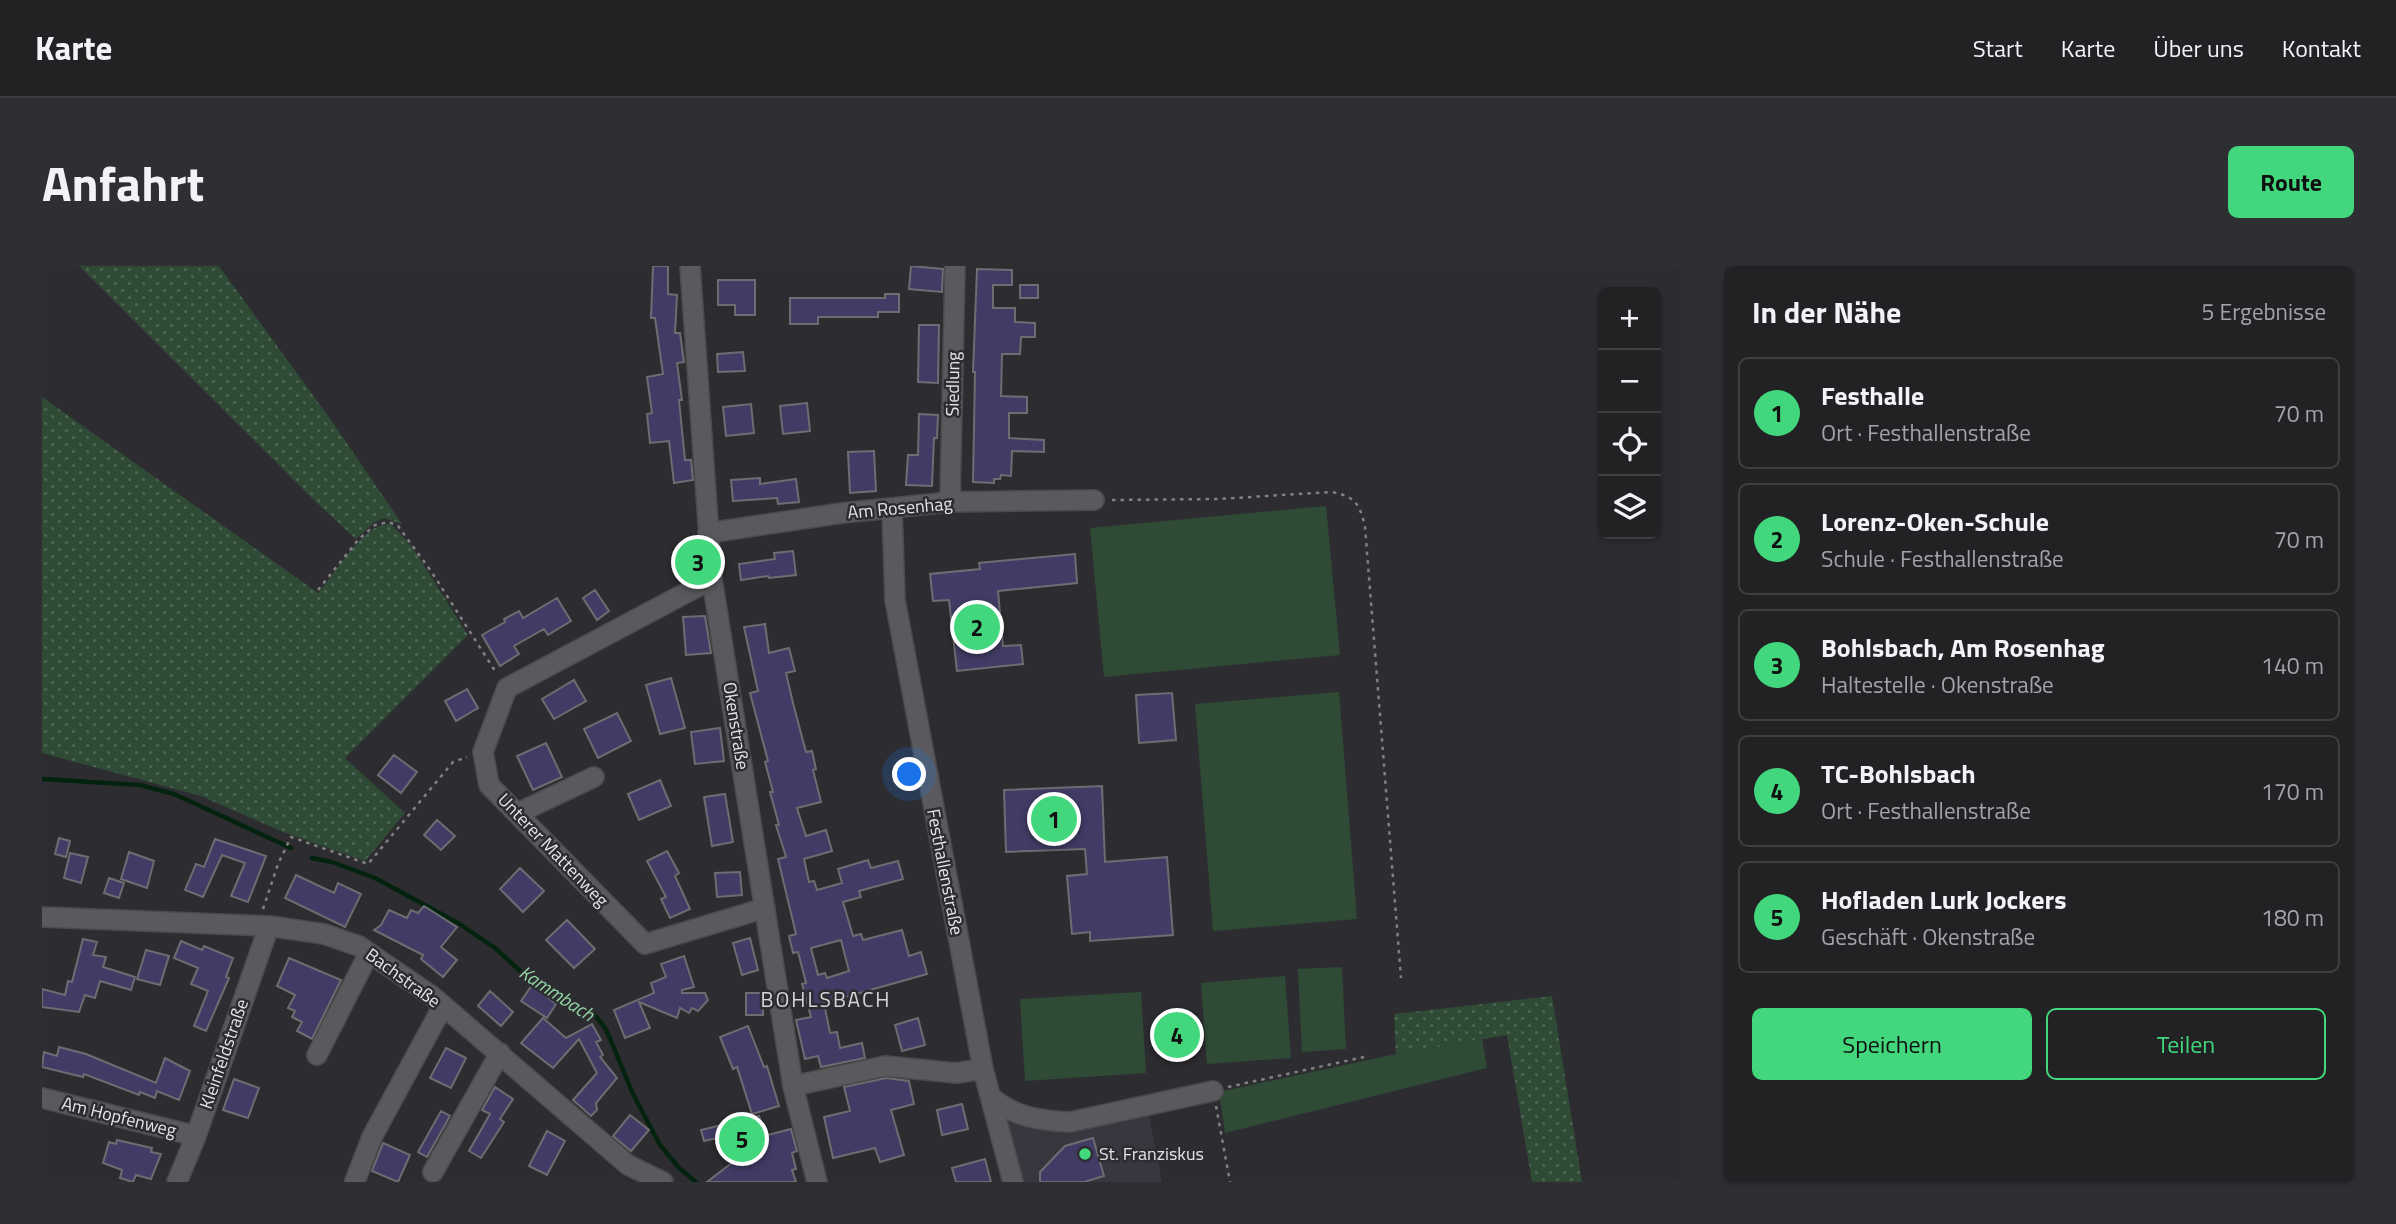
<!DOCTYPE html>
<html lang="de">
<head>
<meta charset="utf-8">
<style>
  :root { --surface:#222225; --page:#2e2f32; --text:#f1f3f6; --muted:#a2a4a7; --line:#3f3f42; --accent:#42d77c }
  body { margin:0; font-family:"Titillium Web",sans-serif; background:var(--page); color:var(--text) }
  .controls { position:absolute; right:21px; top:21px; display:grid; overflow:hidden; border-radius:10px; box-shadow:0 2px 5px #0004 }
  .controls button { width:63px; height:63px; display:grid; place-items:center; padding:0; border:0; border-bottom:2px solid var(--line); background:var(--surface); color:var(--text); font:35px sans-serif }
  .you { position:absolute; left:868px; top:509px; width:24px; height:24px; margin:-18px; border:5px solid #fff; border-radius:50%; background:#1a73e8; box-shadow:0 0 0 10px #1a73e833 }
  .badge { display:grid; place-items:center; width:46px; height:46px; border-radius:50%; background:var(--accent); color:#111; font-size:23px; font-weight:700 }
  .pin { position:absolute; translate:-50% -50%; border:4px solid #fff; box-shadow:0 2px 7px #0006 }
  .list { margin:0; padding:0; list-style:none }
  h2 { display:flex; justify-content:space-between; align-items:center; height:91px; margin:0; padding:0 28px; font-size:30px }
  h2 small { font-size:23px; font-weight:400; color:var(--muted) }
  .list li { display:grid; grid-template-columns:46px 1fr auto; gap:21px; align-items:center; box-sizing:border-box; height:112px; margin:0 14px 14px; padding:0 14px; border:2px solid var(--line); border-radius:10px }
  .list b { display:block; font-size:26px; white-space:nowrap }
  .list p { margin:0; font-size:23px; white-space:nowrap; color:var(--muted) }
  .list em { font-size:23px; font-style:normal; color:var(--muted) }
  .actions { display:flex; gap:14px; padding:21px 28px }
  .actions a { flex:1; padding:16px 0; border:2px solid var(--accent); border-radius:10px; text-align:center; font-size:24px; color:var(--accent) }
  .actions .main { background:var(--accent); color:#111 }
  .icon { flex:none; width:38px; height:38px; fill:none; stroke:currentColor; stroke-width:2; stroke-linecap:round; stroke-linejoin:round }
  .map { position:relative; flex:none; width:1640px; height:916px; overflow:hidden; border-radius:10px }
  header { display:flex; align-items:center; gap:42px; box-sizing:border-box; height:98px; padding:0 35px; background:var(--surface); border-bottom:2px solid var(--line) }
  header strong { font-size:33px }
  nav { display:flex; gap:38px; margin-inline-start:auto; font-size:24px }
  .intro { display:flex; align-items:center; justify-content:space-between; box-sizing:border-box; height:168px; padding:0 42px }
  h1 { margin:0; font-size:49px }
  .button { padding:18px 32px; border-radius:10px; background:var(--accent); color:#111; font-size:24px; font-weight:700 }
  main { display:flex; gap:42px; padding:0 42px }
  aside { flex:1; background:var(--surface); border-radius:10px; box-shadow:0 2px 5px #0004 }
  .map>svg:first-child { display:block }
  .built { fill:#373740 }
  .grass { fill:url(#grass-dots) }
  .green { fill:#2f4b36 }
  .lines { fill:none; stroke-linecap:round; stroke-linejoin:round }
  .stream { stroke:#03230f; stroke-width:4.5 }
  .building { fill:#413c65; stroke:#6d6d71; stroke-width:2; fill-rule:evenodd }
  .minor-casing { stroke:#4b4b4e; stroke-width:22 }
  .path { stroke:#818184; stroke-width:2.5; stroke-dasharray:3.5 5; stroke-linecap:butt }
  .minor { stroke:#5a5a5e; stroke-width:19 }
  .poi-dot { fill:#42d77c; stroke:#2d2d31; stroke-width:2.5 }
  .labels { text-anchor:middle; stroke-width:5; stroke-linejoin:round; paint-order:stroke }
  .street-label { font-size:18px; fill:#e4e3e6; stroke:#2d2d31 }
  .poi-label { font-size:18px; fill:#e4e3e6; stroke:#2d2d31; text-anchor:start }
  .water-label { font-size:19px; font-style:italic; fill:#92d6a4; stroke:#2d2d31 }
  .quarter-label { font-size:21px; letter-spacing:2px; fill:#d5d5da; stroke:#2d2d31 }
</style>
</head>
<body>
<header>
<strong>Karte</strong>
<nav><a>Start</a><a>Karte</a><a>Über uns</a><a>Kontakt</a></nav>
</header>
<div class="intro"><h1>Anfahrt</h1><a class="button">Route</a></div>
<main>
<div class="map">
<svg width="1640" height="916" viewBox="0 0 1640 916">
  <defs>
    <pattern id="grass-dots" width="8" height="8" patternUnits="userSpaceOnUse" patternTransform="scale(1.75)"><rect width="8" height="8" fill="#2f4b36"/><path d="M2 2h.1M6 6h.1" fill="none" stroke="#4d6553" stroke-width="1.8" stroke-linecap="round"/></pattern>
  </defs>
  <rect width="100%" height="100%" fill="#2d2d31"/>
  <path class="built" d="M1106 844 1120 916H979L959 847 995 858Z"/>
  <path class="grass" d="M37 0H177L289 154 360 258 342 252 333 256 314 273 276 238Z
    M0 131 276 327C293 308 322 255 349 258L369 279 426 369 303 492 363 547 323 595 241 566 159 530 0 487Z
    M1510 730 1540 916H1490L1465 769 1354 788 1352 748Z"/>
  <path class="green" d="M1284 240 1298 389 1062 411 1048 262Z
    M1297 426 1315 653 1171 665 1153 438Z
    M1300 701 1304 783 1260 786 1256 703Z
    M1243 710 1249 792 1165 798 1159 717Z
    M1099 726 1104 807 983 815 978 733Z
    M1440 773 1445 802 1183 867 1177 826 1354 788Z"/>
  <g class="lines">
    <path class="stream" d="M0 513 98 519 132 528 249 582
      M270 592 290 596 333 612 416 657 453 682 487 713 551 747 564 763 591 828 618 879 637 902 654 916"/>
  </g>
  <path class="building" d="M611 0H626V28L635 29 633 67H638L642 96 635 97 640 134H637L643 194H649L651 214 632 217 627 175 608 177 605 148 610 147 605 111 621 108 613 52H609Z
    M869 0 901 3 900 26 867 23Z
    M935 3 970 4V19H951V42H973V56L993 57V71H979L978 88H960L959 130 985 131V147H967V172L1002 174V186L970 185 969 210 959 209 958 213H952V217L931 216 933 106H931Z
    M676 14H713V49H693V39H676Z
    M978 19H996V32H978Z
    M843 28H857V46H836V51H776V58H748V32H843Z
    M877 59H897L896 117 876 116Z
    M701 86 703 105 676 106 675 88Z
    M765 137 768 165 741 168 738 140Z
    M709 138 712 167 684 170 681 141Z
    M877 148 896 149 895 172H892L890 220 864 219 866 189H876Z
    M832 185 834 225 808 227 806 186Z
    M718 212V218L754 213 757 236 736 238 735 232 691 235 689 214Z
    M751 285 754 309 727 312 726 310 699 314 697 298 733 293 732 287Z
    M1033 288 1035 317 956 325 961 380 979 379 981 398 915 405 907 334 891 335 888 308 938 303 937 297Z
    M553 324 567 345 555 354 541 332Z
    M515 332 529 355 506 369 502 363 472 380 477 388 458 400 440 369 463 356 462 353 477 345 481 352Z
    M663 350 669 387 644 389 641 351Z
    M723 358 727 387 747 382 753 405 744 407 751 437 764 486 770 485 774 503 771 504 779 536 755 542 764 570 784 564 790 585 762 593 767 616 772 615 775 624 800 617 796 603 826 594 829 602 856 595 861 613 817 625 819 631 801 636 811 670 819 668 821 674 860 664 867 690 879 686 885 708 782 737 788 767 795 766 798 782 820 777 823 792 779 801 776 790 763 793 754 754 769 751 760 718 764 717 756 686 751 687 747 670 754 668 736 593 744 591 734 559H737L728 526H731L723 496 726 495 708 427 716 425 702 361ZM799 674 807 705 785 712 783 707 776 709 769 682Z
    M629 412 643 462 618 468 604 419Z
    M532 414 544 435 512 453 500 433Z
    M425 423 436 442 414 455 403 435Z
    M1130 427 1134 474 1097 477 1094 429Z
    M575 447 589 475 556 492 542 463Z
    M678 462 682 495 653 498 649 466Z
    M504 477 520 511 491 524 475 490Z
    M352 489 375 506 359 527 336 509Z
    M618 514 629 540 597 554 586 528Z
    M1060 520 1063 596 1125 591 1131 669 1048 675V666L1030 668 1025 610 1045 608 1043 583 964 586 962 524Z
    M683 528 691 576 670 580 662 531Z
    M395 554 413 570 399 584 382 569Z
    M17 572 28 575 24 591 13 588Z
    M173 573 224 590 206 636 189 630 203 597 180 589 161 631 143 624 154 598 162 601Z
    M625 585 637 607 633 610 648 643 628 652 619 633 624 631 605 595Z
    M87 586 112 595 105 622 79 613Z
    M28 587 46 591 39 617 22 612Z
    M478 602 502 625 481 646 458 623Z
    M698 606 700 629 675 631 673 607Z
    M254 609 292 627 296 617 319 628 303 661 243 632Z
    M67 612 82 617 77 632 62 627Z
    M382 640 415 661 399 681 415 694 401 711 379 693 381 689 332 664 339 659 347 644 365 652 369 644 376 647Z
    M525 654 553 683 532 702 504 674Z
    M708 672 716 704 700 709 691 677Z
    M41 673 55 676 51 689 64 691 61 701 93 711 89 724 58 715 53 732 43 729 37 746 0 741V723L23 729 26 715 30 716Z
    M139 675 160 684 162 680 191 692 184 711 187 712 164 765 152 760 166 725 149 718 156 702 132 692Z
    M104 684 127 690 118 719 95 713Z
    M642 690 652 721 640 724V727H663L666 734 656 745 650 742 647 747 638 742 635 752 597 736 608 762 583 772 572 744 612 727 609 717 624 711 619 698Z
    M247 692 299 714 270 773 255 765 260 756 250 751 253 745 246 742 253 729 235 720Z
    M490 719 514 738 505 752 479 735Z
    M448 725 471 746 459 760 436 740Z
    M704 727H721V749H704Z
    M501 752 524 772 550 758 559 774 554 776 561 789 558 791 575 812 554 837 555 844 549 850 531 834 555 807 537 773 511 802 479 777Z
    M876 752 883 779 860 785 853 759Z
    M1147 753 1148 783 1124 784 1123 754Z
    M706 760 722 801 725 800 737 840 710 848 695 801 691 803 678 771Z
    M17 781 44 788 114 817 123 792 148 805 137 834 115 825 113 832 98 826 97 829 42 808 41 811 0 801 2 786 15 790Z
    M404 782 424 792 409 822 388 812Z
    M844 812 867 815 872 838 849 844 862 889 838 896 833 882 791 892 782 851 808 845 802 821Z
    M192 813 217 822 206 852 181 844Z
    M453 821 471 833 458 853 462 856 439 892 427 885 448 848 440 844Z
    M920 838 926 863 900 869 895 844Z
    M399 845 408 850 385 891 376 886Z
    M588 849 607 864 589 885 571 870Z
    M717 850 723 867 677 879 675 872 662 875 659 864Z
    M749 863 755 885 750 887 754 903 750 904 754 916H665L726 869Z
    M505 865 523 875 505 909 487 900Z
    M1051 872 1062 910 1042 916H998V906L1023 880Z
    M75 874 110 882 109 886 119 888 109 913 94 909 91 916 78 912 80 904 61 897 67 876 74 878Z
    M341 877 368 889 356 916 330 905Z
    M943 893 949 916H914L910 902Z"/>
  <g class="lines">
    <g class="minor-casing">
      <path id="minor" d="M648 0 670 313 751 820 775 916
        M908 236 913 0
        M850 243 853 334 941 803 971 916
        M666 267 800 247 908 236 1052 234
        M670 313 465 422 441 486 447 519 603 678 723 642
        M476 547 552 511
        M0 651 227 660 282 668 317 680 390 730 586 899 621 916
        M275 789 327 687
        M751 820 843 800 914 807 941 803
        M949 831C972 851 999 855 1028 856L1171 825
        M0 832 154 870
        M391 906 458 787
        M313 915 330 871 401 740
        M135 916 154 870 227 660"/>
    </g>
    <path class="path" d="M1070 234 1176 233 1289 226C1313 230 1318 238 1323 261L1359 712
      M276 324 316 274 333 259 347 256 356 260 389 305 455 408
      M221 643 236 598 249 571 326 598 411 496 425 491
      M1186 821 1322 791
      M1174 840 1188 916"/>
    <use href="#minor" class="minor"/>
  </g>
  <circle class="poi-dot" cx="1043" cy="888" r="7"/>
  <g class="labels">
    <g class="street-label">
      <text transform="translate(911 118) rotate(-89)" y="6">Siedlung</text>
      <text transform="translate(858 242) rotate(-5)" y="6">Am Rosenhag</text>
      <text transform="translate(694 460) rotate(81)" y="6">Okenstraße</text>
      <text transform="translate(511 584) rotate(46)" y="6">Unterer Mattenweg</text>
      <text transform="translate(903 606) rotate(79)" y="6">Festhallenstraße</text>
      <text transform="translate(361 712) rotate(36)" y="6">Bachstraße</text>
      <text transform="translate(182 788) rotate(-71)" y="6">Kleinfeldstraße</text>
      <text transform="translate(77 851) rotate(14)" y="6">Am Hopfenweg</text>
    </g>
    <g class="poi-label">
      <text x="1057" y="894">St. Franziskus</text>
    </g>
    <g class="water-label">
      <text transform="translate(515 727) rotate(33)" y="7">Kammbach</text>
    </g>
    <g class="quarter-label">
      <text x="784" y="741">BOHLSBACH</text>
    </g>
  </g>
</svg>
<div class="controls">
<button>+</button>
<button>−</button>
<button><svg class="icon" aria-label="locate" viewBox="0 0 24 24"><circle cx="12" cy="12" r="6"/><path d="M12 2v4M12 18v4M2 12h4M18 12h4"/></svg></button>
<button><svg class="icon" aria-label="layers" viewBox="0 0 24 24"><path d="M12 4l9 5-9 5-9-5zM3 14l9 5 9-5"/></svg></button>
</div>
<div class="you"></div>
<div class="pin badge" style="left:1012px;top:553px">1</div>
<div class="pin badge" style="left:935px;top:361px">2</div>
<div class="pin badge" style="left:656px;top:296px">3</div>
<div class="pin badge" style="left:1135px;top:769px">4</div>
<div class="pin badge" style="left:700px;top:873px">5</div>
</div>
<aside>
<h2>In der Nähe<small>5 Ergebnisse</small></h2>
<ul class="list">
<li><span class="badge">1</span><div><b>Festhalle</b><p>Ort · Festhallenstraße</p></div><em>70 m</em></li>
<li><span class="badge">2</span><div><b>Lorenz-Oken-Schule</b><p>Schule · Festhallenstraße</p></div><em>70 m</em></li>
<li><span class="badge">3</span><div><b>Bohlsbach, Am Rosenhag</b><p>Haltestelle · Okenstraße</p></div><em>140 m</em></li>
<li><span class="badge">4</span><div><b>TC-Bohlsbach</b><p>Ort · Festhallenstraße</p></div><em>170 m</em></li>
<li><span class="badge">5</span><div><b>Hofladen Lurk Jockers</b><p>Geschäft · Okenstraße</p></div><em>180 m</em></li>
</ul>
<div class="actions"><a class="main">Speichern</a><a>Teilen</a></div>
</aside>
</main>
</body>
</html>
